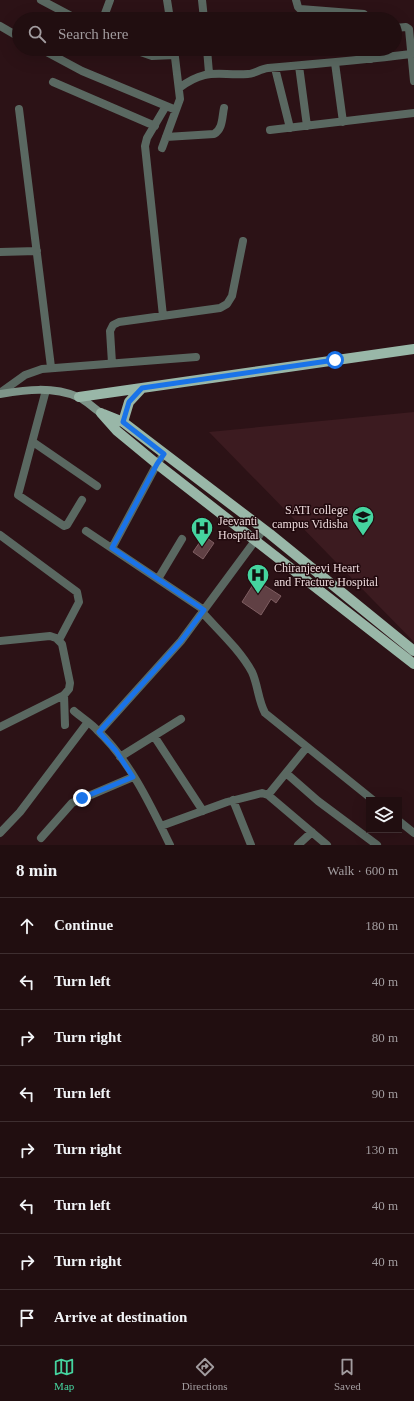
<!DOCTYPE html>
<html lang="en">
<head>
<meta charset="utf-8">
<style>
  :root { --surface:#210e10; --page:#291719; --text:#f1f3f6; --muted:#a29c9f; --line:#3e2e30; --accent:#45d49f }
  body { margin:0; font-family:"Times New Roman",serif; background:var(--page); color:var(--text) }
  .controls { position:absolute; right:12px; bottom:12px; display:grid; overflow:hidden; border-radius:0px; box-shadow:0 4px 16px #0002 }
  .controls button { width:36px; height:36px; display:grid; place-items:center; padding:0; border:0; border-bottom:1px solid var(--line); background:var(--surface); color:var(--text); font:20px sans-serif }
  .stop { position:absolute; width:12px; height:12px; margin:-9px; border:3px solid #1a73e8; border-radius:50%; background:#fff }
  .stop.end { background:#1a73e8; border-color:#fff; box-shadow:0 1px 4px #0008 }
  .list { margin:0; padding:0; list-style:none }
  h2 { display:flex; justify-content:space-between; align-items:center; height:52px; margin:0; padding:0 16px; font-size:17px }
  h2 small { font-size:13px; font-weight:400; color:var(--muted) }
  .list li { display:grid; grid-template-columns:26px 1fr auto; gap:12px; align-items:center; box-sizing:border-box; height:56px; padding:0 16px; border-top:1px solid var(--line) }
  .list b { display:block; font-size:15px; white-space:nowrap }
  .list em { font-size:13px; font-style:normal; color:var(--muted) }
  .icon { flex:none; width:22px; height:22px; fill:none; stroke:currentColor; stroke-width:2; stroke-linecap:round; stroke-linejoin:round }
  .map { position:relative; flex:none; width:414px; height:845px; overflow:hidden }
  .search { position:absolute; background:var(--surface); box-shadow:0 4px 16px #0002; left:12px; right:12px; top:12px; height:44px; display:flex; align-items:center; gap:10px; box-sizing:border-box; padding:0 14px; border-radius:22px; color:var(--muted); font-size:15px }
  .sheet { height:500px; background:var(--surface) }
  nav { display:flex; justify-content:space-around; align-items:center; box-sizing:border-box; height:56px; border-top:1px solid var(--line); background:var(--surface); font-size:11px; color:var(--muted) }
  nav a { display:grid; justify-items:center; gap:2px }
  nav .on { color:var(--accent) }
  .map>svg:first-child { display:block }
  .built { fill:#3c1b20 }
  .building { fill:#604044; stroke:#7f5e62 }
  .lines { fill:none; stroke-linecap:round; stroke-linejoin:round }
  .street { stroke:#5a6861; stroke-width:8 }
  .secondary { stroke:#7e9489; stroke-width:8 }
  .primary { stroke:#99b7a8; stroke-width:10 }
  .route { stroke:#1a73e8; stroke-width:5 }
  .labels { text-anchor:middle; stroke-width:3; stroke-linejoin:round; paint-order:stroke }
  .poi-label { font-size:12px; fill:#eddadc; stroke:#21090d; text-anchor:start }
</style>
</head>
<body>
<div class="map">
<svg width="414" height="845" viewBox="0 0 414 845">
  <rect width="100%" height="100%" fill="#2c1216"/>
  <path class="built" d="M414 412V642L209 432Z"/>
  <path class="building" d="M204 536 214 543 203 559 193 552Z
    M256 580 281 596 276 603 271 599 261 615 242 602Z"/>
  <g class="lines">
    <path class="street" d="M41 0 77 19
      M167 0 170 19
      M202 0 204 19
      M296 0 298 7 300 9 364 14 368 19
      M103 19 110 0
      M0 26 19 37
      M395 28 406 27 409 29 414 81
      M41 49 82 71 176 110
      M132 49 152 56 175 55
      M207 49 209 73
      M371 49V59
      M335 63 343 122
      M299 66 307 126
      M275 68 290 128
      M53 82 155 126
      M179 88C207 67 218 76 248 74 254 74 260 69 268 68 316 64 364 60 411 54
      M19 109 51 367
      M270 130 414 113
      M166 137 214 134C223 129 222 117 224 108
      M162 148 180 99 174 49
      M0 252 37 251
      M163 316 145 146 147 138 166 106
      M112 363 110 331 113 325 119 322 220 308 227 304 232 296 243 241
      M46 390 18 495 64 526 67 525 82 500
      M0 393 25 375 42 369 196 357
      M33 442 97 486
      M86 531 204 610
      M0 535 77 592 79 602 59 640
      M112 548 157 464 164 454
      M158 579 182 539
      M202 612C219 631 240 650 252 672 258 685 258 700 265 713L373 800
      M0 641 50 636 56 638 62 644 70 683 69 689 64 695 0 727
      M64 695 65 725
      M74 711C82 718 91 723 98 731 130 761 151 806 170 845
      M99 732 181 641 263 530
      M154 736 203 811
      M120 757 181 719
      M286 773 318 801 377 845
      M268 795 307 747
      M233 800 251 845
      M399 821 414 833
      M161 826 227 802 262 793 268 795 327 845
      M0 833 20 812 88 722
      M41 838 72 803 133 777
      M298 845 312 832"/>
    <path class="secondary" d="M0 394C26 390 52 386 78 397 86 400 93 408 101 413"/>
    <path class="primary" d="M79 397 414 349
      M101 413 117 431 157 464 414 664
      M103 414 123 422 270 534 414 651
      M123 422 129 402 142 388"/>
  </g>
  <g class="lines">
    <path class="route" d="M82 798 133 777 116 751 99 732 181 641 204 610 112 548 157 464 164 454 123 422 129 402 142 388 335 360"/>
  </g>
  <defs>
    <g id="university-pin" transform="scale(1.15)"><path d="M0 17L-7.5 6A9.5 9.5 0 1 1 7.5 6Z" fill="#45d49f" stroke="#21090d"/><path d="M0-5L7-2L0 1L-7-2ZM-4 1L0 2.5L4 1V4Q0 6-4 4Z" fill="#111"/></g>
    <g id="hospital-pin" transform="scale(1.15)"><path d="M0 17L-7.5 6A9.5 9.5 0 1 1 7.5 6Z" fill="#45d49f" stroke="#21090d"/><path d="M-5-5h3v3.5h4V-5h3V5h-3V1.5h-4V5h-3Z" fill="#111"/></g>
  </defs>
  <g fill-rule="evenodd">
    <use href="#university-pin" x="363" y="517"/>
    <use href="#hospital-pin" x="202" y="528"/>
    <use href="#hospital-pin" x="258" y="575"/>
  </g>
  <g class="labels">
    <g class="poi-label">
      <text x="348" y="514" text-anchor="end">SATI college<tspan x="348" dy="14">campus Vidisha</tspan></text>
      <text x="218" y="525">Jeevanti<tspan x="218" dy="14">Hospital</tspan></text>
      <text x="274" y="572">Chiranjeevi Heart<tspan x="274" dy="14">and Fracture Hospital</tspan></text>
    </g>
  </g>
</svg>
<div class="controls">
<button><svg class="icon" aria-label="layers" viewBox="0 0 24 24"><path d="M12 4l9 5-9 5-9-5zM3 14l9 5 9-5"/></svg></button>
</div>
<div class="stop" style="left:335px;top:360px"></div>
<div class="stop end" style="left:82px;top:798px"></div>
<div class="search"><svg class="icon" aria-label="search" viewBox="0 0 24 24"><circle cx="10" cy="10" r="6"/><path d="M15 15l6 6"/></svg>Search here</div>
</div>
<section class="sheet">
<h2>8 min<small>Walk · 600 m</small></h2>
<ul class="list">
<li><svg class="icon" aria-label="ahead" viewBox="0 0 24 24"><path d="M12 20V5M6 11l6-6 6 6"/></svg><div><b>Continue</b></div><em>180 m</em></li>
<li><svg class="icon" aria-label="left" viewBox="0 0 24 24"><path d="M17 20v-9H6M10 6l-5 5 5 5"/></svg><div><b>Turn left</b></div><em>40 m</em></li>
<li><svg class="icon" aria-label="right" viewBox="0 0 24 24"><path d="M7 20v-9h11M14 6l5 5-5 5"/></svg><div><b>Turn right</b></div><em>80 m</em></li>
<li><svg class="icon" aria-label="left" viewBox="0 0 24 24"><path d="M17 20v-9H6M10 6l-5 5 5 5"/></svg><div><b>Turn left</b></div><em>90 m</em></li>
<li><svg class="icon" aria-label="right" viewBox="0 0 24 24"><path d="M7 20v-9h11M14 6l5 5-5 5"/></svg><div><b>Turn right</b></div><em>130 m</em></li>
<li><svg class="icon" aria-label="left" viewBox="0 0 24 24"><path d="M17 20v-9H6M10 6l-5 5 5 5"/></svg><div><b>Turn left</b></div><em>40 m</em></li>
<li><svg class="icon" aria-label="right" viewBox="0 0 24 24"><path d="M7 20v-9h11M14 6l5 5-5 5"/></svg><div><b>Turn right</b></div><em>40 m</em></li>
<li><svg class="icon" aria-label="arrive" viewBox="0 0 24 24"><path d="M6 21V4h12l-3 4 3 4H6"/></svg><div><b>Arrive at destination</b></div></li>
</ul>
</section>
<nav>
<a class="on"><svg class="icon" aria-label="map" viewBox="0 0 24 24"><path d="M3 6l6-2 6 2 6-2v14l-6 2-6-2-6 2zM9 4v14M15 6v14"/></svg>Map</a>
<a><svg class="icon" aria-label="directions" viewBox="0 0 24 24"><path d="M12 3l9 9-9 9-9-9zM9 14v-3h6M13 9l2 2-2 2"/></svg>Directions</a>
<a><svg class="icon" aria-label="saved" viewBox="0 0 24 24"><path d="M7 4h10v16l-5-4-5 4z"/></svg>Saved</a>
</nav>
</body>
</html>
